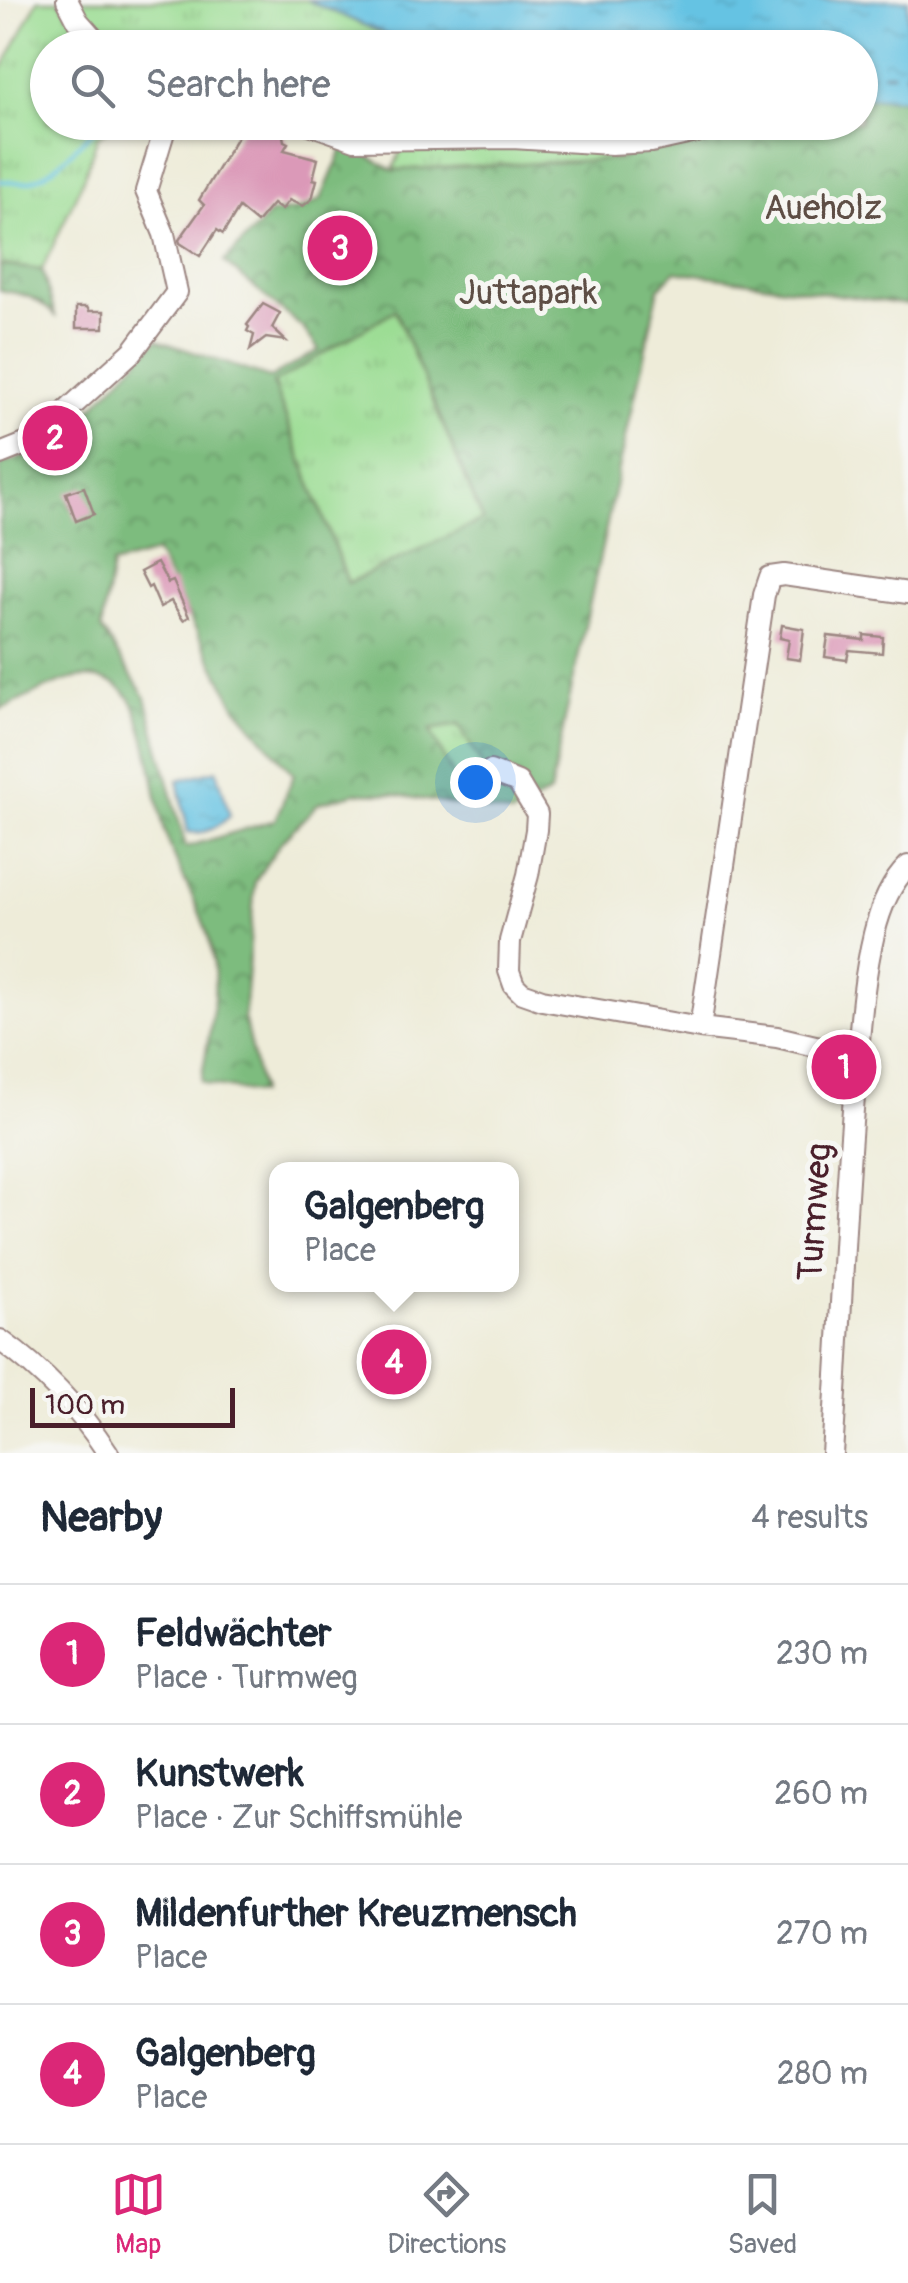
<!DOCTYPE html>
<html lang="en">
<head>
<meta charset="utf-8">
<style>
  :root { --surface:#fff; --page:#f2f2f3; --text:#1f2937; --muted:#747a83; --line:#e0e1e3; --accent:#db2777 }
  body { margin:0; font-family:Pangolin,sans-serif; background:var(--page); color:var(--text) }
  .scale { position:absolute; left:30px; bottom:25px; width:205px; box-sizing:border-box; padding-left:10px; border:5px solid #4a1f2b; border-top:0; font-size:28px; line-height:35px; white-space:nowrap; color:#4a1f2b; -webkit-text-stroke:8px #f6f6f2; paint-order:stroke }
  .you { position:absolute; left:475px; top:782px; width:35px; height:35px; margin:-25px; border:8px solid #fff; border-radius:50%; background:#1a73e8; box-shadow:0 0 0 15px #1a73e833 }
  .badge { display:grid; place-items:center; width:65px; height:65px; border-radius:50%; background:var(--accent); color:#fff; font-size:32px; font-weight:700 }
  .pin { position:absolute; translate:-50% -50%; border:5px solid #fff; box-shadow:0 2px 10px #0006 }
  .popup { position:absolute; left:269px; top:1162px; width:250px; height:130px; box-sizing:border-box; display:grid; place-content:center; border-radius:20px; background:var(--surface); filter:drop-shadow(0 2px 8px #0005); font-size:32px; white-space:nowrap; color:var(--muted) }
  .popup b { font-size:38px; color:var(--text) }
  .popup::after { content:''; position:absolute; left:50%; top:100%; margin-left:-20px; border:20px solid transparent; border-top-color:var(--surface) }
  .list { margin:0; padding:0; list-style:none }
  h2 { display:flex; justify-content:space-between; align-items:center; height:130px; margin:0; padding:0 40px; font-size:42px }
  h2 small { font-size:32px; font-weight:400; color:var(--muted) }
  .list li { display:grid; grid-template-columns:65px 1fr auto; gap:30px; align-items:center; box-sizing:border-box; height:140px; padding:0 40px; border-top:2px solid var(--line) }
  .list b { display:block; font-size:38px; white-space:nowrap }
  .list p { margin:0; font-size:32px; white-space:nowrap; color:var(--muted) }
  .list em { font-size:32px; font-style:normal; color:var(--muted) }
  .icon { flex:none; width:55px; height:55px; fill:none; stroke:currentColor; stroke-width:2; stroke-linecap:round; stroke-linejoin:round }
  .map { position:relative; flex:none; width:908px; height:1453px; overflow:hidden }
  .search { position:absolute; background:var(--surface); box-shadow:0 2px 8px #0004; left:30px; right:30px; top:30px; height:110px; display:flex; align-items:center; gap:25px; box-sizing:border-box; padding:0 35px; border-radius:55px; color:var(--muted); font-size:38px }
  .sheet { height:690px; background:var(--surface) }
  nav { display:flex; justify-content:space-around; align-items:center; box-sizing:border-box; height:140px; border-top:2px solid var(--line); background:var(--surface); font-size:28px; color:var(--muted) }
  nav a { display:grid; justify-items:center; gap:5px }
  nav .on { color:var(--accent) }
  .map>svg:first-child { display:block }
  .grass { fill:url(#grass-tufts); stroke:#737e60; stroke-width:2.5 }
  .forest { fill:url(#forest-crowns); stroke:#646e54; stroke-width:2.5; fill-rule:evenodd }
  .water { fill:url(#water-ripples); stroke:#587187; stroke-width:2.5 }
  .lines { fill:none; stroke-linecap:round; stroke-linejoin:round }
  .stream { stroke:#65c3e3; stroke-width:4 }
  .ferry { stroke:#53586b; stroke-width:2.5; stroke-dasharray:12 10; stroke-linecap:butt }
  .building { fill:#db99b8 }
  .minor-casing { stroke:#9c8682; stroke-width:24 }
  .minor { stroke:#fff; stroke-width:20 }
  .labels { text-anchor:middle; stroke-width:10; stroke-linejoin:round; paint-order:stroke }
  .park-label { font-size:35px; fill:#5e4e45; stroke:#f6f6f2 }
  .street-label { font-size:35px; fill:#4a1f2b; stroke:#f6f6f2 }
</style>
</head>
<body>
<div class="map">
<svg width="908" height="1453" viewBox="0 0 908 1453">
  <defs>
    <pattern id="grass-tufts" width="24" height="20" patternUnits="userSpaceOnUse" patternTransform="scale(2.5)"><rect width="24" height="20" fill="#9cdd94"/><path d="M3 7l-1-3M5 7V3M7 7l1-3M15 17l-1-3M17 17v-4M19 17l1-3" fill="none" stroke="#88bd80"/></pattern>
    <pattern id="forest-crowns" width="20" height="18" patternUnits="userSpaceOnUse" patternTransform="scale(2.5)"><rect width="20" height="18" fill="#7dbc7e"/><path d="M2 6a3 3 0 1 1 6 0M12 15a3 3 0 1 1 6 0" fill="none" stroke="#689867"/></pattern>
    <pattern id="water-ripples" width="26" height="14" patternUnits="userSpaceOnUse" patternTransform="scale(2.5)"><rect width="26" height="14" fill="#65c3e3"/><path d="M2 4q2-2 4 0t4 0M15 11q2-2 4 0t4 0" fill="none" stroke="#59a7c3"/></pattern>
  </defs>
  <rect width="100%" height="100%" fill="#f6f6f2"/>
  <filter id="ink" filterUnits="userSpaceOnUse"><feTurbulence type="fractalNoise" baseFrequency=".01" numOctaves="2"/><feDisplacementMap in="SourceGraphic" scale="20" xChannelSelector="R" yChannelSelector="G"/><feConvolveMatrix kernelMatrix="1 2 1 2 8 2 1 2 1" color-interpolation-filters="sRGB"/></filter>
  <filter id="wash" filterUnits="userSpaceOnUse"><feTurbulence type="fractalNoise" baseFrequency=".0048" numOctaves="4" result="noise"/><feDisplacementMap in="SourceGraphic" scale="40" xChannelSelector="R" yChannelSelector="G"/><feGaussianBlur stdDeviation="2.25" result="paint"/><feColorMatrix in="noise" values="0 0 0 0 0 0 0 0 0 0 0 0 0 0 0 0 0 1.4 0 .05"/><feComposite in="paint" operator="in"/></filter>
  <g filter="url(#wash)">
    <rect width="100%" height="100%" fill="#eeecd9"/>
    <path class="grass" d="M38 0H59L94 47 48 48V122L117 123 98 136 82 182 42 270 0 265V73Z
      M72 0H307L414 47H385L381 43 377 48 106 47Z
      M356 122 392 126 411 122H582L613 127 688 123 621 159 393 170 404 142 343 136Z
      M395 310 483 521 348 583 273 383Z
      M459 725 484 769 455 779 429 729Z"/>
    <path class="forest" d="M861 97 908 99V305L675 271 659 288C622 456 584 624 550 793L512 815 391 794 356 793 319 803 281 842 255 881 244 1018 260 1088 259 1094 207 1084 201 1081C207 1044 217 1005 214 967 210 918 179 878 165 832 156 800 153 767 144 735 138 715 134 695 114 684 76 663 35 697 0 709V465L32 454 92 408 157 340 270 378 319 350 303 328 224 262 270 214 302 209 321 199 345 143 393 170 621 159 688 123 860 122ZM395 310 483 520 348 583 273 384ZM156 553 236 707 294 775 275 820 186 847 146 698 101 629 112 565ZM459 725 484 769 455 779 430 730Z
      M0 265 42 270 55 315C36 297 25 294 0 290Z"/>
    <path class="water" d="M307 0H908V99L861 97 860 48 414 47Z
      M217 770 230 816C216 828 206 835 188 832L178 780Z"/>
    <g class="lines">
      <path class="stream" d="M0 181C8 181 18 183 25 182 54 178 80 139 104 122"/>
      <path class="ferry" d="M860 74 908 73
        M613 127V122"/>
    </g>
    <g id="blocks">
      <path class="building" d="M246 122H280L284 141 288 143 284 150 318 159 313 179 317 180 312 199 303 206 289 200 282 210 273 204 257 223 239 208 223 234 217 230 200 256 180 243 179 240 204 205 199 200Z
        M263 304 280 313 272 328 286 341 266 338 250 350 254 335 247 331 249 327 247 325Z
        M76 307H87L89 311H104V328H76Z
        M84 487 94 514 76 521 66 493Z
        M157 563 168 583 173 581 189 617 183 620 171 601 160 607 151 586 148 588 140 572Z
        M782 625 804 629 800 660 786 658 789 640 780 638Z
        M864 635 883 637 882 653 849 650 847 660 825 657 828 636 864 640Z"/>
    </g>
  </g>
  <g filter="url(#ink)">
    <use href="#blocks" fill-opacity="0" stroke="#9c8682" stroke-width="2.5"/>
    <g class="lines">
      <g class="minor-casing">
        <path id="minor" d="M67 0 78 21 102 48
          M304 122 355 140 512 138 611 144 651 142 742 122
          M0 454 30 442 61 416 133 351 177 292 164 234 146 191 167 122
          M490 771 518 782 537 814 536 830 528 875 510 941 509 971 514 985 522 993 542 1000 700 1028 777 1037 858 1056
          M700 1028 764 595 770 577 784 575 908 593
          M0 1340C42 1370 80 1410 108 1453
          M832 1453C841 1331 844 1208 855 1086 860 1035 862 983 874 934 880 909 890 884 908 866"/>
      </g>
      <use href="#minor" class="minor"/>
    </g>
  </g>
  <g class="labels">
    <g class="park-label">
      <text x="823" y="219">Aueholz</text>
      <text x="528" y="304">Juttapark</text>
    </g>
    <g class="street-label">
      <text transform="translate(814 1212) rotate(-86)" y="12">Turmweg</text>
    </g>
  </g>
</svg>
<div class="scale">100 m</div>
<div class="you"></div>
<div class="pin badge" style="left:844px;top:1067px">1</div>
<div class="pin badge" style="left:55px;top:438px">2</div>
<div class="pin badge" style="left:340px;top:248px">3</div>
<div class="pin badge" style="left:394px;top:1362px">4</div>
<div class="popup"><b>Galgenberg</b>Place</div>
<div class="search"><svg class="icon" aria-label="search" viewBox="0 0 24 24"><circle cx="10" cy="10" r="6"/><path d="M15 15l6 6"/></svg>Search here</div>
</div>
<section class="sheet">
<h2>Nearby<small>4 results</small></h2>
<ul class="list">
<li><span class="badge">1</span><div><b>Feldwächter</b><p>Place · Turmweg</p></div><em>230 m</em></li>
<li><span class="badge">2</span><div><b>Kunstwerk</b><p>Place · Zur Schiffsmühle</p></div><em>260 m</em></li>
<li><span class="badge">3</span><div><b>Mildenfurther Kreuzmensch</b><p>Place</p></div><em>270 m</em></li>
<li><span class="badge">4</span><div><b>Galgenberg</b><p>Place</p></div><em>280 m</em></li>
</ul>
</section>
<nav>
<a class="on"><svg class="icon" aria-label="map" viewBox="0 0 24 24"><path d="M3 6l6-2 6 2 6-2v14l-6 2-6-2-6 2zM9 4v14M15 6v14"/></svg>Map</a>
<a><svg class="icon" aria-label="directions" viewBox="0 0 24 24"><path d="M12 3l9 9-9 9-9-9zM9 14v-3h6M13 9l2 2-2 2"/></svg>Directions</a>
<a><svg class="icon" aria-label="saved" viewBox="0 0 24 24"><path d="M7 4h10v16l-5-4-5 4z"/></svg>Saved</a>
</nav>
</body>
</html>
